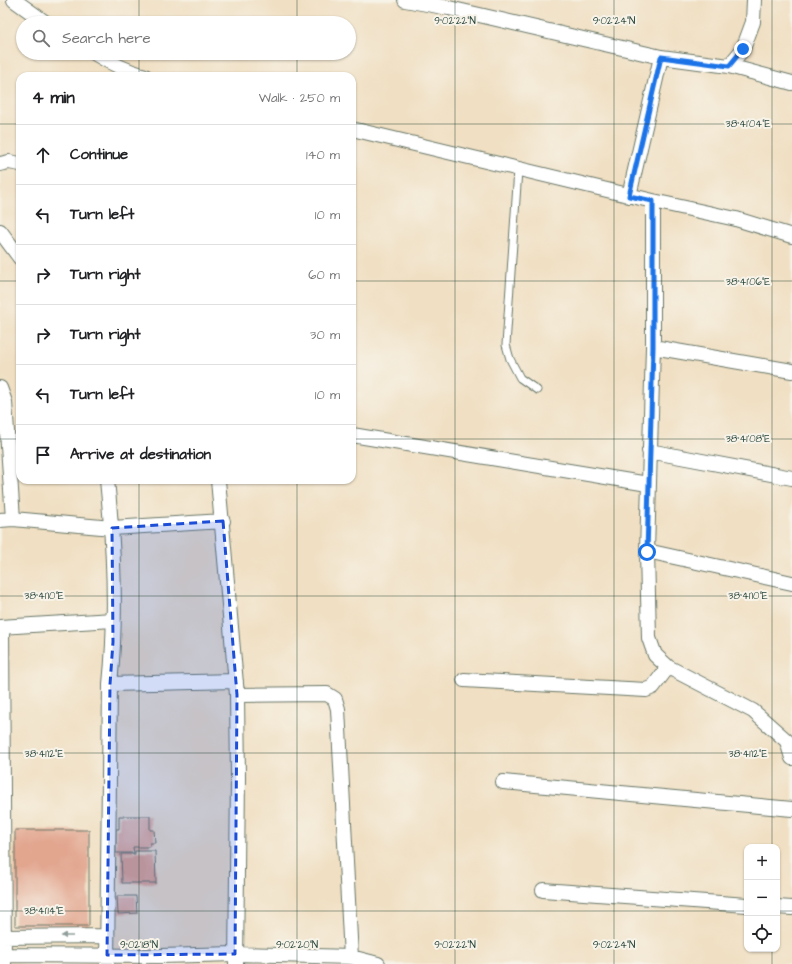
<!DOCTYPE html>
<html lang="en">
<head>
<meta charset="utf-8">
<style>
  :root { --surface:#fff; --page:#f6f6f6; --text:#202124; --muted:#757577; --line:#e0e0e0 }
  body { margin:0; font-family:"Architects Daughter",sans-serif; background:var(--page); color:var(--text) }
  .controls { position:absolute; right:12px; bottom:12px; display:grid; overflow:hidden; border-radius:8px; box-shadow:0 1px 3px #0004 }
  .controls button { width:36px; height:36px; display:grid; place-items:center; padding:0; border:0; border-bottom:1px solid var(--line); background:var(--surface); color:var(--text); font:20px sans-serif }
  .stop { position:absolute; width:12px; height:12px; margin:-9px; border:3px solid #1a73e8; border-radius:50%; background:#fff }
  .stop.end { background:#1a73e8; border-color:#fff; box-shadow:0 1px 4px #0008 }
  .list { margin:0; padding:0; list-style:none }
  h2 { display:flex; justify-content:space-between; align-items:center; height:52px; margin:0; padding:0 16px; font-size:17px }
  h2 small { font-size:13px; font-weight:400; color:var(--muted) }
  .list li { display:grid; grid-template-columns:26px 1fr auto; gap:12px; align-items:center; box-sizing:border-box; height:60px; padding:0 16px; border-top:1px solid var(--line) }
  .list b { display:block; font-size:15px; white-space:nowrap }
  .list em { font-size:13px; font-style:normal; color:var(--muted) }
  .icon { flex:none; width:22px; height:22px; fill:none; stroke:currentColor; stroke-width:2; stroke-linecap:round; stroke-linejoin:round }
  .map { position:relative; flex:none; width:792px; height:964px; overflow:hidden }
  .search { position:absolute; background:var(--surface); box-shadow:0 1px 3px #0004; left:16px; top:16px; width:340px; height:44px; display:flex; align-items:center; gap:10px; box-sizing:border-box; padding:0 14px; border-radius:22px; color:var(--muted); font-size:15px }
  .panel { position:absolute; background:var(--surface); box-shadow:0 1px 3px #0004; left:16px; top:72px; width:340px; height:412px; border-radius:12px }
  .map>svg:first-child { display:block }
  .building { fill:#e2a58e }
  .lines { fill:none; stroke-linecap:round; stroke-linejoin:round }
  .lane-casing { stroke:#687666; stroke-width:9 }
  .street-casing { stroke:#687666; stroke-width:16 }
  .lane { stroke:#fff; stroke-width:7 }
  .street { stroke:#fff; stroke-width:14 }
  .oneway { fill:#8f9e9a }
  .route { stroke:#1a73e8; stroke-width:5 }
  .marked { fill:#1d4ed8; fill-opacity:0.2; stroke:#1d4ed8; stroke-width:3; stroke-dasharray:8 5; stroke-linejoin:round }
  .ticks { fill:none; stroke:#1f3d34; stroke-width:1; stroke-opacity:0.45 }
  .ticks-label { font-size:10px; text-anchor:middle; fill:#1f3d34; stroke:#f7f3e8; stroke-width:4; stroke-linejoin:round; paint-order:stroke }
</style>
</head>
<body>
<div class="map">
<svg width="792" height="964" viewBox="0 0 792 964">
  <rect width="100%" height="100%" fill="#f7f3e8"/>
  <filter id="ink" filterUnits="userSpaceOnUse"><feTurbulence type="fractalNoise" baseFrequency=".025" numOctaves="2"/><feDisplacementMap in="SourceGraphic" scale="8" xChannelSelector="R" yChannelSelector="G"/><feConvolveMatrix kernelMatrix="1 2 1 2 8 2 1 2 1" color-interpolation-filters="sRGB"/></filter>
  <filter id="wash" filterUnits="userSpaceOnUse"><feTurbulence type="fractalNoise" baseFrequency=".012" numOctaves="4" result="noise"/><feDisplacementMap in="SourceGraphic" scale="16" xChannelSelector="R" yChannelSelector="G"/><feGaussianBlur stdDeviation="0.9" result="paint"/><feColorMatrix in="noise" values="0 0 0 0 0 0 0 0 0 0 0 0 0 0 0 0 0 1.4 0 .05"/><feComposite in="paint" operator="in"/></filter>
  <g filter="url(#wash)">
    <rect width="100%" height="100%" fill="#f0dfc2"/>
    <g id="blocks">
      <path class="building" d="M119 816H150V830H154L155 843H150V847H133L134 853H116V829H119Z
        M15 830H89V926H15Z
        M135 851H155L156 883H122L121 854H135Z
        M117 896H136L137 913 118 914Z"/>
    </g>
  </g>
  <g filter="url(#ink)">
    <use href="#blocks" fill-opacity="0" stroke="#687666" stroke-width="1"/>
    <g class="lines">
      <g class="lane-casing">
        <path id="lane" d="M518 170 506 345 510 359 520 378 537 390"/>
      </g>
      <g class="street-casing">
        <path id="street" d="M14 0 46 23
          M405 0 449 8 661 57 729 66 792 83
          M94 53C110 63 127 71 145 76
          M729 66 743 49 753 22 754 0
          M352 129 653 201 736 219 792 236
          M0 164 9 162 20 164
          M629 196 661 57
          M653 201V347L647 551 649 638 655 655 668 667 753 711 787 741 792 758
          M0 231 20 258
          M653 347 792 371
          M0 388 5 402 13 519
          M352 435 648 484
          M649 451 792 478
          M218 480 237 695 238 778 236 964
          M0 520 13 519 112 528 223 521
          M647 551 792 583
          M0 627 113 620
          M2 627 4 964
          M464 680 646 690 653 687 668 667
          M110 684 236 681
          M237 695 327 694 335 699 338 709 351 957
          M503 782 792 809
          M543 890 747 905
          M777 907 792 908
          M0 937 106 936
          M0 955 161 956 235 954 351 957 378 964
          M107 964 110 684C117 617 114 548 107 480"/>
      </g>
      <use href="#lane" class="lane"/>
      <use href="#street" class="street"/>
    </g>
    <defs><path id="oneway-solid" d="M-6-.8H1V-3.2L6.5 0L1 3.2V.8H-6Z"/></defs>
    <use class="oneway" href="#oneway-solid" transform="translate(67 936) rotate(180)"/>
  </g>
  <g class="lines" filter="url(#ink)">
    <path class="route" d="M647 552 653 348V201L629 196 661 57 729 66 743 49"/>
  </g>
  <path class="marked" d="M223 521 237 695 235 954 107 955 110 684 113 642 112 528Z"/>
  <path class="ticks" d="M139 0V23M297 0V23M455 0V964M614 0V964M772 0V847M139 53V76M297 53V76M0 124H20M352 124H792M0 281H20M352 281H792M0 439H20M352 439H792M139 480V964M297 480V964M0 596H792M0 753H792M0 911H747M777 911H792M772 949V964"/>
  <g class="ticks-label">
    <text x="455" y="24">9°02'22"N</text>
    <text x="614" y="24">9°02'24"N</text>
    <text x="748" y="127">38°41'04"E</text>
    <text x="748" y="285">38°41'06"E</text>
    <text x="748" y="442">38°41'08"E</text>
    <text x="748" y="599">38°41'10"E</text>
    <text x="44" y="599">38°41'10"E</text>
    <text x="748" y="757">38°41'12"E</text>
    <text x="44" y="757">38°41'12"E</text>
    <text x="44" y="914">38°41'14"E</text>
    <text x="139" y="948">9°02'18"N</text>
    <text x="297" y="948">9°02'20"N</text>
    <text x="455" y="948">9°02'22"N</text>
    <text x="614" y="948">9°02'24"N</text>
  </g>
</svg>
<div class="controls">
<button>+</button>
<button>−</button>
<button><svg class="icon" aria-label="locate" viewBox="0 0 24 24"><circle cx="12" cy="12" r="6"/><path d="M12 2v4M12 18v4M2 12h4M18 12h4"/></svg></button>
</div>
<div class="stop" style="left:647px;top:552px"></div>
<div class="stop end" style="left:743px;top:49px"></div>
<div class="search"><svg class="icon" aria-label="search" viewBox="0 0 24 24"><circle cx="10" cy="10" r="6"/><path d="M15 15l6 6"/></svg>Search here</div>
<section class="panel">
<h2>4 min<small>Walk · 250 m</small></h2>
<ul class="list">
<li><svg class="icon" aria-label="ahead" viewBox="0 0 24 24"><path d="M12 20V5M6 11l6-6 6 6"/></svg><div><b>Continue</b></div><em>140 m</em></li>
<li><svg class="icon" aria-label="left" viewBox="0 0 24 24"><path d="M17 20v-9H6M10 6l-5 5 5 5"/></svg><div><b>Turn left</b></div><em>10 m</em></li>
<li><svg class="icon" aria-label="right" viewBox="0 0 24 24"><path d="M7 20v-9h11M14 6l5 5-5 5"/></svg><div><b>Turn right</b></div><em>60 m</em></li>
<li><svg class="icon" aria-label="right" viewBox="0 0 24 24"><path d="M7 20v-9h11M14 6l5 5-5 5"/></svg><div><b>Turn right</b></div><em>30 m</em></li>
<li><svg class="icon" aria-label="left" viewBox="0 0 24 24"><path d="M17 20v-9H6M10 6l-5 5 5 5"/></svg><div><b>Turn left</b></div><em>10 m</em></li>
<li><svg class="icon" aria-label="arrive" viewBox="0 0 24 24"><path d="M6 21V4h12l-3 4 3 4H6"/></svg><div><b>Arrive at destination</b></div></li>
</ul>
</section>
</div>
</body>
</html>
